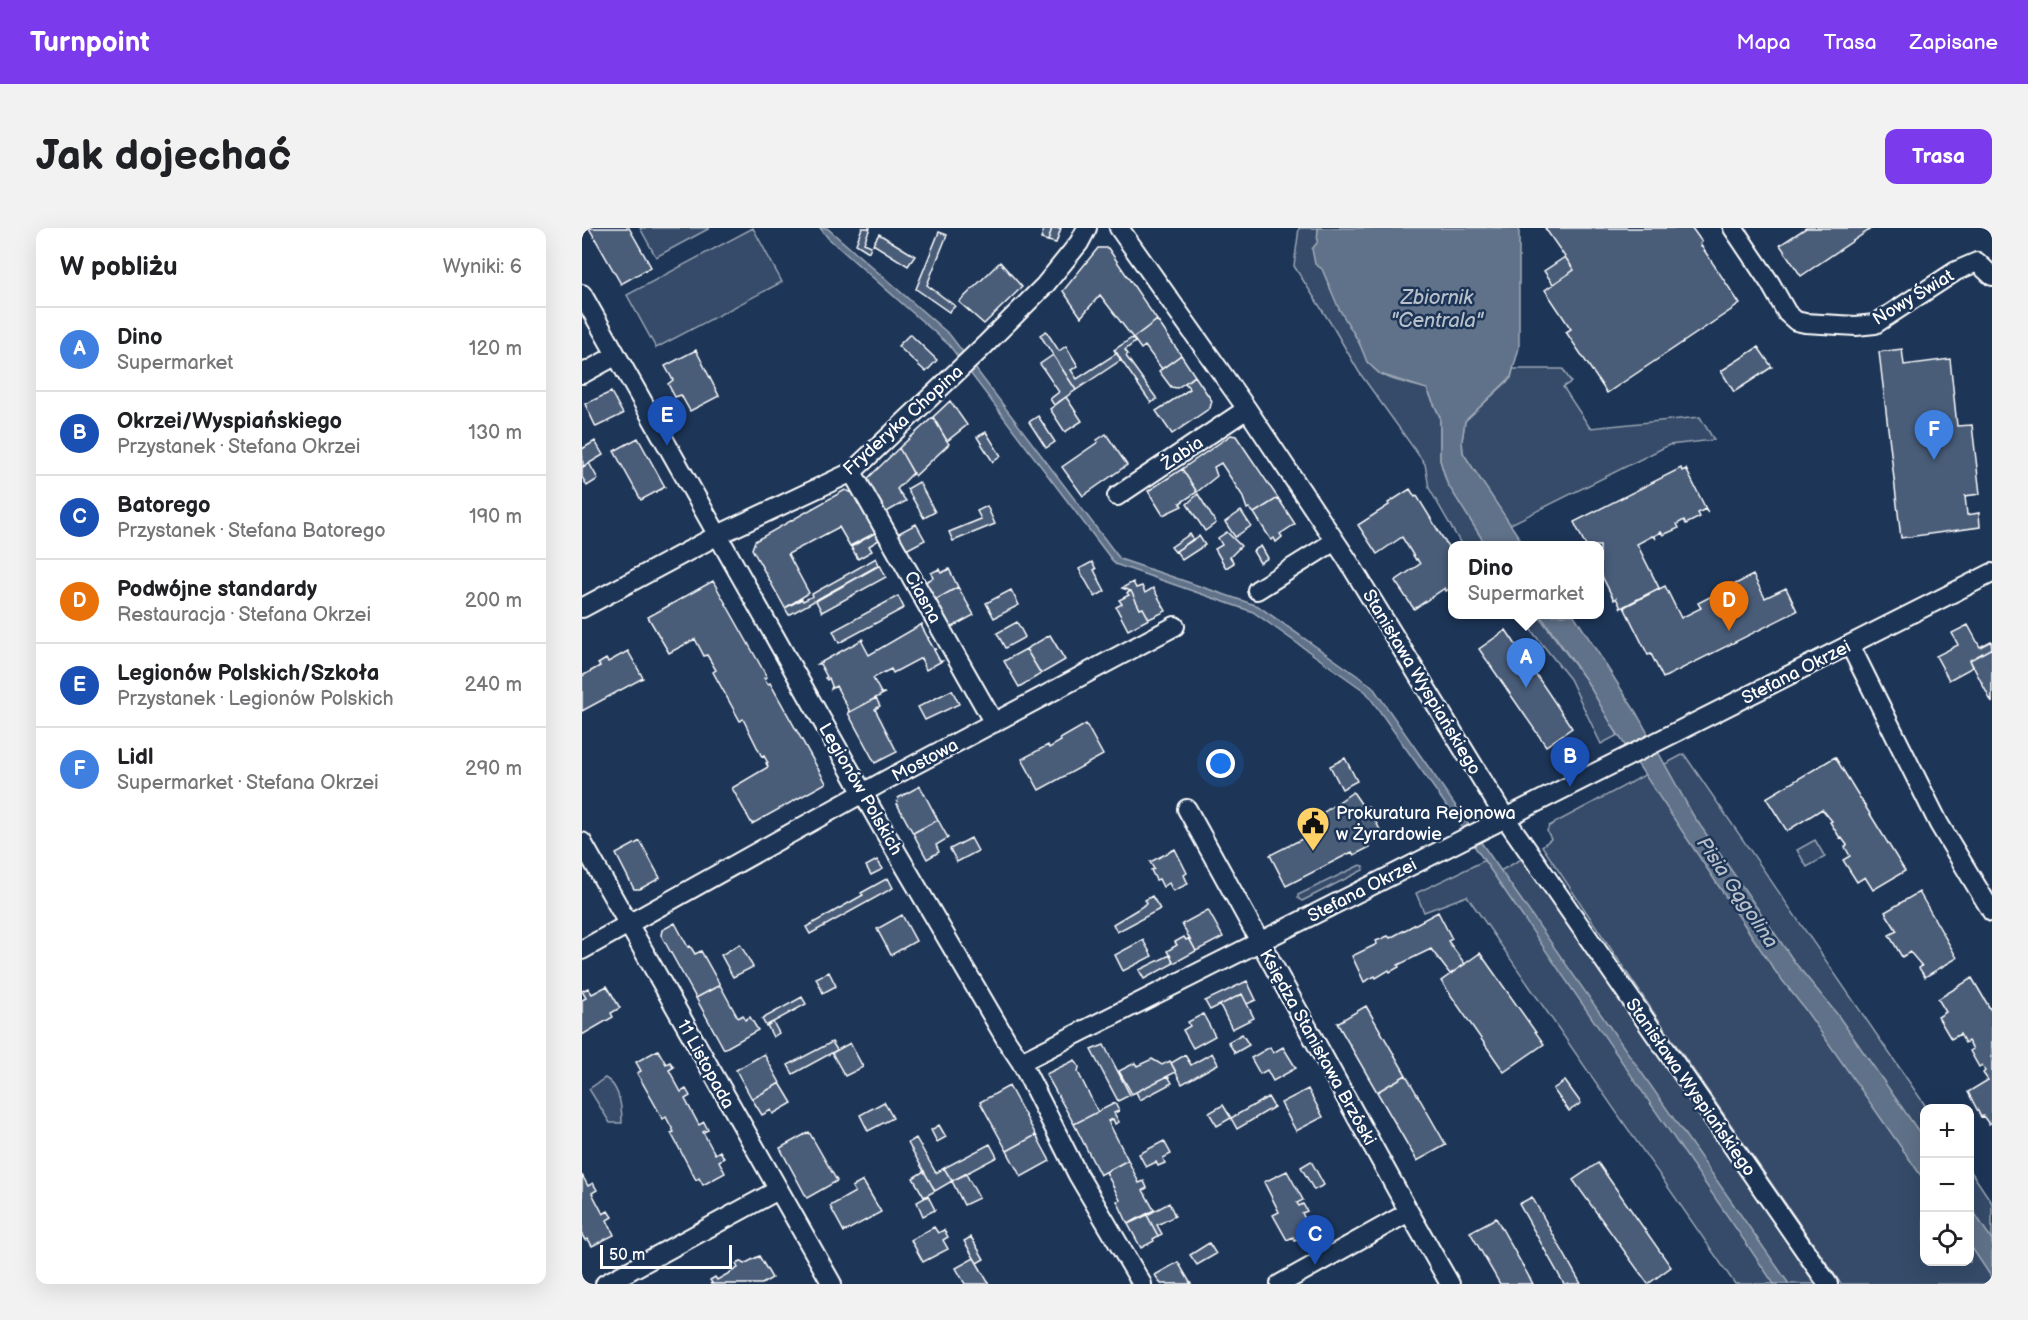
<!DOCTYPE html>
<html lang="pl">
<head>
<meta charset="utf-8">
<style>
  :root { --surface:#fff; --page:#f2f2f2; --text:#202124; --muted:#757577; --line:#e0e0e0; --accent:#7c3aed }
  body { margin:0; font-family:"Balsamiq Sans",sans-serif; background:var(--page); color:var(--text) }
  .controls { position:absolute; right:18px; bottom:18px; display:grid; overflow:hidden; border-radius:12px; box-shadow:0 6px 24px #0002 }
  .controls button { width:54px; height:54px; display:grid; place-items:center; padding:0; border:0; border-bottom:2px solid var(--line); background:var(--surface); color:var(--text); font:30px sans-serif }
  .scale { position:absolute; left:18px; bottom:15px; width:132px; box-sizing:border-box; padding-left:6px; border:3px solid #fff; border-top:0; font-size:16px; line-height:21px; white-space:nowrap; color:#fff; -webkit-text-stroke:4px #1d3557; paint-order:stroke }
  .you { position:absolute; left:639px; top:536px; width:21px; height:21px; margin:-15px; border:4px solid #fff; border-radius:50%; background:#1a73e8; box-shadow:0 0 0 9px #1a73e833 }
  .badge { display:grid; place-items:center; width:39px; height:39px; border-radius:50%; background:var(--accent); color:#fff; font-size:20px; font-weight:700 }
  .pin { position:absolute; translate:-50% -50px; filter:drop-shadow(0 2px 3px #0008) }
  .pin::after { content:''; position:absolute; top:32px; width:21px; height:18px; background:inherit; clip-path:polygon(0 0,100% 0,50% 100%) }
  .popup { position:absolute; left:866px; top:313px; width:156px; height:78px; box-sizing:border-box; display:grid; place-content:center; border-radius:12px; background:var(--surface); filter:drop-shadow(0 2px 4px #0005); font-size:20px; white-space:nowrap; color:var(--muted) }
  .popup b { font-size:22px; color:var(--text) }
  .popup::after { content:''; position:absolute; left:50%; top:100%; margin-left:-12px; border:12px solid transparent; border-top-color:var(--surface) }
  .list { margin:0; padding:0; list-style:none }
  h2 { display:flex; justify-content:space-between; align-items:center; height:78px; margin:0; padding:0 24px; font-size:26px }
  h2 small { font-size:20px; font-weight:400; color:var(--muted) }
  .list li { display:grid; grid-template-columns:39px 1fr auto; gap:18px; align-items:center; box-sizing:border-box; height:84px; padding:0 24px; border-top:2px solid var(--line) }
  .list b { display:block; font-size:22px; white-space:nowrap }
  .list p { margin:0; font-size:20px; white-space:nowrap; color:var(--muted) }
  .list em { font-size:20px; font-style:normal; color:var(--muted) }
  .icon { flex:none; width:33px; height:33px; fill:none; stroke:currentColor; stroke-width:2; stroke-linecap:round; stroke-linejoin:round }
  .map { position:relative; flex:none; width:1410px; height:1056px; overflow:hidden; border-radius:12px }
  header { display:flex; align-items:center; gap:36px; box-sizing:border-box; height:84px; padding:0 30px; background:var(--accent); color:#fff }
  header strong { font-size:28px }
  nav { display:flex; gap:33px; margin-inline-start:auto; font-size:21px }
  .intro { display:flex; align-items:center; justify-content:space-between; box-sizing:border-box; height:144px; padding:0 36px }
  h1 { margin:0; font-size:42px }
  .button { padding:15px 27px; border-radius:12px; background:var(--accent); color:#fff; font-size:21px; font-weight:700 }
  main { display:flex; gap:36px; padding:0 36px }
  aside { flex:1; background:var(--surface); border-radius:12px; box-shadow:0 6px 24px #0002 }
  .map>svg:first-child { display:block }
  .green { fill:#364b69; stroke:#9aa5b4; stroke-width:1.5 }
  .water { fill:#617289; stroke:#a0aab8; stroke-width:1.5 }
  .building { fill:#4a5d79; stroke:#fff; stroke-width:1.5 }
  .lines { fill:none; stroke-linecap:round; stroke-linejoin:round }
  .minor-casing { stroke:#fff; stroke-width:22 }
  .minor { stroke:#1d3557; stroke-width:18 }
  .labels { text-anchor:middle; stroke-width:5; stroke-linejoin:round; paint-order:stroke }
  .street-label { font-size:18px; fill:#fff; stroke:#1d3557 }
  .poi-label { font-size:18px; fill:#fff; stroke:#1d3557; text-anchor:start }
  .water-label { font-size:20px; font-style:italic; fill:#b8c0ca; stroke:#1d3557 }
</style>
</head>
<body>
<header>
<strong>Turnpoint</strong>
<nav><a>Mapa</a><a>Trasa</a><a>Zapisane</a></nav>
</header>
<div class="intro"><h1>Jak dojechać</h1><a class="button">Trasa</a></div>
<main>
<aside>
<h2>W pobliżu<small>Wyniki: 6</small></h2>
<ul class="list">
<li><span class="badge" style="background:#3f7fe0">A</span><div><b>Dino</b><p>Supermarket</p></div><em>120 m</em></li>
<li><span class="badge" style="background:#1a4fb4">B</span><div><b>Okrzei/Wyspiańskiego</b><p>Przystanek · Stefana Okrzei</p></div><em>130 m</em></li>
<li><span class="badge" style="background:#1a4fb4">C</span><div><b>Batorego</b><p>Przystanek · Stefana Batorego</p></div><em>190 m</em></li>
<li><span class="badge" style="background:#e8710a">D</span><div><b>Podwójne standardy</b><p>Restauracja · Stefana Okrzei</p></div><em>200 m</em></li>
<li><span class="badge" style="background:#1a4fb4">E</span><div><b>Legionów Polskich/Szkoła</b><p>Przystanek · Legionów Polskich</p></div><em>240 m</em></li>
<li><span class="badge" style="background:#3f7fe0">F</span><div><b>Lidl</b><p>Supermarket · Stefana Okrzei</p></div><em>290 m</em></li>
</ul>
</aside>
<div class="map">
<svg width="1410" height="1056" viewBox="0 0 1410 1056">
  <rect width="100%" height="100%" fill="#1d3557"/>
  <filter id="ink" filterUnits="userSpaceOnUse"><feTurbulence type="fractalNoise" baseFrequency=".0167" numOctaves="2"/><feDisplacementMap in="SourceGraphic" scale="12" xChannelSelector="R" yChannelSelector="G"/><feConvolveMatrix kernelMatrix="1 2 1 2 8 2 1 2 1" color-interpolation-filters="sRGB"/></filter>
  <g filter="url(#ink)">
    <path class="green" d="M58 0H128L74 29Z
      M171 0 200 54 74 120 45 67Z
      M717 0H736C733 44 758 77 777 115 783 126 786 137 797 145 808 153 832 157 845 161L858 189V232L865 255 905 317H881L878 314 847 260 843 236 777 144 751 99 712 38Z
      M931 141H981L989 154 981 159 1008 200 1118 189 1132 212 1087 217 927 297 881 225 880 213 883 193 929 150Z
      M937 387H956L1004 452 1036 507 1019 516 988 451Z
      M1102 526 1345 880H1342V1034H1388V942L1410 975V1056H1259L1072 785 960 618 969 611 965 603 967 598Z
      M1233 612 1243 629 1225 639 1215 622Z
      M943 629 1233 1056H1153L885 668 842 684 834 665 908 630 918 643Z
      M778 637 782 638 781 642 720 673 716 670V667Z
      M23 850C38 858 40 879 40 895H28L7 861Z"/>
    <path class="water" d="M238 0H245L368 107 538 331 676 378 790 458 1207 1056H1192L871 587 784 464 671 384 533 336 367 117 246 10Z
      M736 0H937V120L929 149 883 193 880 213 881 225 942 317H905L900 311 865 255 858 232V189L845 161 798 146 785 134 777 114 757 81 740 41 733 36 730 21 735 15Z
      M958 387H992L1055 486 1111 587 1214 736 1255 786 1342 911V952L1222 780 1193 743 1031 499 1004 452Z
      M1388 978 1410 1012V1050L1388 1017Z"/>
    <path class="building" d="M7 0H47L69 39 39 56Z
      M280 0H288L282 15 289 18 287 24 274 16Z
      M462 0H470L466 13 459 11Z
      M470 0H479L474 15 466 13Z
      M963 0H1110L1120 14 1118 16 1158 76 1025 165 984 104 989 101 963 62 992 42Z
      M1224 0H1290L1219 48 1198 17Z
      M357 4 365 7 345 57 373 78 367 84 334 61Z
      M297 6 333 28 326 38 291 16Z
      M516 20H526L575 92 551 110 518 67 499 89 481 63Z
      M983 29 992 42 971 56 962 43Z
      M418 34 440 59 402 96 377 74Z
      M575 92 599 127 580 141 563 118 559 121 551 110Z
      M464 103 477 123 484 118 496 138 489 142 495 151 535 125 539 132 494 162 458 107Z
      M328 106 355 132 344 144 316 118Z
      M550 110 553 114 543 122 546 126 544 128 575 171 569 175 532 122Z
      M1176 119 1190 139 1152 164 1139 143Z
      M1320 121 1322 137 1368 131 1375 198 1390 197 1398 266 1383 268 1385 287 1397 285 1398 299 1319 310 1297 124Z
      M114 122 137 168 108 183 99 167 93 169 86 156 91 152 83 138Z
      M471 127 494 162 472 177 468 171 477 164 458 136Z
      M599 127 613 148 595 160 589 159 577 143Z
      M613 148 630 173 628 180 590 206 574 183 608 161 603 155Z
      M29 164 41 186 14 199 3 176Z
      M484 169 500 193 483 204 468 181Z
      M368 173 385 197 365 213 351 189Z
      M456 188 473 214 464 220 447 194Z
      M351 189 367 216 333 248 317 220Z
      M404 204 419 228 411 234 395 209Z
      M524 206 545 237 501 268 480 239 516 214 515 212Z
      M649 207 654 208 696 270 672 285 667 280 665 281 660 267 639 235 632 239 635 248 615 264 600 241Z
      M56 210 83 259 59 272 32 223Z
      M13 213 21 227 1 239 0 221Z
      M317 220 331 245 315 261 324 273 303 285 286 256 287 249Z
      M7 235 16 251 5 258 0 249V239Z
      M1099 240 1100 243 1104 241 1126 285 1123 281 1116 285 1118 289 1104 296 1102 292 1095 296 1097 300 1081 307 1079 304 1072 308 1074 311 1070 308 1055 316 1077 360 1039 380 1034 370 1032 372 1018 344V318H1004L992 294Z
      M600 241 615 264 598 275 600 278 581 287 566 263Z
      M337 254 353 284 342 290 325 261Z
      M828 261 833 269 835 268 870 325V359L864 363 863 360 832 381 813 353 838 336 835 331 834 332 820 309 795 326 776 297 807 277 806 275Z
      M263 262 271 265 293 305 268 318 257 299 206 326 227 365 203 380 170 321 173 313Z
      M616 266 634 295 623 303 605 276Z
      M696 270 713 296 698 306 700 309 694 314 692 310 689 312 672 285Z
      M405 278 413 296 371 313 367 304 399 291 395 283Z
      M659 283 669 298 653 309 643 294Z
      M334 296 343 312 324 322 315 306Z
      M645 304 659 318 648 329 652 335 644 340 633 321 640 317 636 310Z
      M293 305 297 312 287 318 290 323 276 331 269 319Z
      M608 306 611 311 593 324 589 319Z
      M617 308 623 317 600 332 594 323Z
      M679 318 686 330 678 335 671 323Z
      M294 330 297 337 207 387 203 380 220 371 221 373 231 368 230 366Z
      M510 334 514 341 512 342 523 363 513 369 497 341Z
      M298 337 304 349 240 384 234 373Z
      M357 341 359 345 367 341 376 359 353 372 343 354 351 350 349 345Z
      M1171 347 1183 370 1204 360 1215 383 1081 450 1069 426 1066 427 1042 379 1083 358 1099 390 1119 380 1116 375Z
      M131 353 185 449 182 450 186 456 188 455 244 555 170 596 150 560 186 539 184 535H186L182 528 180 529 161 491 158 493 131 444 134 442 125 427 122 428 113 411 87 425 66 389Z
      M551 354 554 360 560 358 563 365 571 360 584 383 567 391 561 380 558 381 549 363 540 360Z
      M376 359 392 387 368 400 353 372Z
      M429 362 437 377 412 390 404 375Z
      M549 363 558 381 561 380 567 391 546 402 534 379 540 376 537 372 547 367 545 365Z
      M316 368 322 380 257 415 251 403Z
      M435 394 443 409 423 420 415 405Z
      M340 396V399L346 410 347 409 346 411 352 421H354L352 422 358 433H360L344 442 339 430 311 445 309 441 291 450 299 465H303L266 485 267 482 254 458 249 461 250 458 247 450 245 452 243 450 245 449 238 436H236L281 411 280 414 287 427Z
      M1386 397 1398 419 1409 413 1410 420 1388 432 1391 439 1367 452 1354 428 1376 417 1370 405Z
      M924 402 990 500 964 518 897 421Z
      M468 407 483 432 459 446 444 421Z
      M1410 420V475L1388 432Z
      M444 421 459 446 437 459 422 433Z
      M46 423 61 450 0 483V448L18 438 16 436 24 431 26 434Z
      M370 462 377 476 343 492 336 479Z
      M294 470 298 478 293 481 315 524 293 535 266 485Z
      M504 496 521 527 457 562 440 531 466 517 467 520 479 513 478 511Z
      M1253 529 1323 643 1291 662 1283 649 1275 654 1261 632 1268 628 1263 619 1265 617 1259 609 1258 610 1248 594 1250 593 1240 581 1205 603 1184 570Z
      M763 530 775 553 760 561 748 538Z
      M338 558 356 592 331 605 315 576 316 570Z
      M771 564 782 580 786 578 801 608 786 615 788 619 772 627 770 624 704 658 688 627 744 599 738 587Z
      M356 592 366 610 354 617 357 624 345 631 331 605Z
      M389 610 396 623 375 634 368 621Z
      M58 613 78 650 58 661H52L34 626Z
      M593 621 605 645 602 647 606 656 591 663 587 655 581 659 577 651 574 652 569 642 572 641 568 634Z
      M295 632 301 641 289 647 284 638Z
      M306 650 311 660 228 706 224 699 281 667 279 665Z
      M1337 664 1375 730 1343 749 1337 740 1340 738 1328 724 1320 729 1307 707 1315 703 1303 684Z
      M570 668 578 681 535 704 531 696 556 681 565 675 563 672Z
      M626 682 641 709 614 723 600 696Z
      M856 684 870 711 866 713 883 736 868 746 849 721 816 737 817 739 808 744 807 742 794 750 793 748 782 754 770 728 795 716 794 713 806 708 808 710Z
      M320 687 334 713 309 727 295 701Z
      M93 695 106 719 108 718 113 726 119 723 138 757 114 770 79 707 80 702Z
      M602 709 604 712 606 711 609 714 614 723 592 735 585 723 595 717 593 714Z
      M561 712 570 728 541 743 533 727Z
      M158 716 171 739 151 749 139 727Z
      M898 725 962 816 922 844 859 753Z
      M588 727 592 735 562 751 557 742Z
      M247 744 254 758 241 765 234 750Z
      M1390 750 1410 784V894L1407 896 1401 888 1399 889 1386 864 1406 852 1401 845 1403 843 1400 837 1397 839 1388 823 1391 821 1386 813 1383 815 1378 806 1369 811 1356 789 1364 784 1356 771Z
      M665 753 674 772 665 776 660 766 628 782 623 773Z
      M138 757 156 790 161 787 163 792 168 789 176 802 142 821 114 770Z
      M25 758 38 780 29 785 31 789 0 807V772L4 770 0 763 6 760 10 766Z
      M660 766 672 790 650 801 638 777Z
      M220 769 224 776 184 798 180 791Z
      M784 778 824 847 795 864 755 795Z
      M621 786 633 808 611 820 601 802 608 798 606 794Z
      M191 794 197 805 191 809 185 797Z
      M660 806 667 817 653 825 646 814Z
      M250 814 255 822 211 846 206 837Z
      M268 815 281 839 263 848 250 825Z
      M522 817 548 867 536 873 509 822Z
      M688 819 691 825 701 819 714 840 691 853 685 842 678 846 669 830Z
      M76 822 84 836 88 834 92 839 87 842 99 864 104 861 108 868 103 871 117 897 122 894 126 902 121 904 133 926 138 923 142 930 137 933 143 945 121 957 117 950 114 952 89 905 92 904 84 889 81 891 55 845 59 843 54 834Z
      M630 825 636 836 600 856 589 835 603 827 609 837Z
      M182 826 198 855 170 871 154 842Z
      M570 831 580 837 588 833 594 844 550 866 537 843 553 835 555 838Z
      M493 832 497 839 496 844 516 884 492 896 464 846Z
      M824 847 864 917 835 933 795 864Z
      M586 848 590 855 558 872 554 864Z
      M983 853 999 875 987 883 971 861Z
      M198 855 210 875 191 886 189 882 180 887 170 871Z
      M427 858 454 907 425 923 398 874Z
      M726 861 741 889 714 903 699 875Z
      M686 869 692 879 655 901 649 890Z
      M302 874 311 890 286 903 278 887Z
      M533 875 537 883 532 885 537 894 533 896 531 891 526 893 546 932 518 947 492 896Z
      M641 877 649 890 635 898 627 885Z
      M357 897 364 909 355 914 349 902Z
      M227 904 255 953 225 970 198 920Z
      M454 907 468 933 439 949 425 923Z
      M334 910 354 945 362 940 370 953 353 963 326 915Z
      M582 913 589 926 581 930 583 935 576 938 574 934 564 939 557 926Z
      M408 916 415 929 370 953 362 940Z
      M546 932 557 955 562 953 565 960 561 962 572 982 546 996 535 973 538 972 524 944Z
      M729 933 742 957 732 962 719 939Z
      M1016 935 1089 1039 1066 1056 991 952Z
      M342 943 353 963 342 969 331 950Z
      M705 943 721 972 715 975 717 978 721 976 725 983 720 985 727 999 722 1001 725 1007 713 1013 711 1009 705 1012 691 987 697 984 682 954Z
      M384 946 397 970 382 977 370 953Z
      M0 947 6 958 11 955 15 962 10 965 21 986 26 983 30 989 25 992 32 1007 10 1018 6 1011 3 1012 0 1007Z
      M281 953 299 984 262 1004 248 978 273 964 270 959Z
      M346 968 353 982 341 988 335 974Z
      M950 969 999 1056H982L937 976Z
      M587 975 593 988 575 997 580 1006 576 1008 565 987Z
      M565 987 576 1008 571 1011 572 1013 559 1020 546 996Z
      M914 990 951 1056H918L888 1004Z
      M352 999 356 1005 362 1002 366 1009 361 1012 366 1021 341 1034 329 1012Z
      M389 1009 402 1031 395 1035 382 1013Z
      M627 1015 634 1026 615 1037 608 1027Z
      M177 1028 190 1050 180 1056H128L130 1055 128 1052 133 1049 135 1052 156 1040 154 1036 160 1033 162 1036Z
      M392 1030 395 1035 407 1056H383L374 1040Z
      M596 1034 609 1056H579L573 1047Z"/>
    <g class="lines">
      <g class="minor-casing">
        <path id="minor" d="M537 0 665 181 765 331 924 591 1246 1056
          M1151 0 1188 55 1205 85 1214 93 1223 95 1274 98 1293 96 1374 43 1395 34 1410 48
          M0 66 301 601 425 813 439 834 496 947 560 1056
          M0 146 33 128
          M270 244 412 495
          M535 268 665 181
          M675 362 753 313
          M0 380 136 307 270 244 403 117 463 57 497 15 505 0
          M1268 417 1357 596 1410 684
          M605 581 827 984 868 1056
          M0 614 250 1056
          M0 722 304 552 593 398
          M439 834 1410 345
          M23 1056 196 962
          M698 1056 827 984"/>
      </g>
      <use href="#minor" class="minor"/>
    </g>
  </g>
  <defs>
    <g id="civic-pin" transform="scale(1.725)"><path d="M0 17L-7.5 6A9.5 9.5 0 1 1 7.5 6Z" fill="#ffd166" stroke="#1d3557"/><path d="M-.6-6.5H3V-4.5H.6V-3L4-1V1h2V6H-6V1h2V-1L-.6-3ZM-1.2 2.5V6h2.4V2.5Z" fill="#111"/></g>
  </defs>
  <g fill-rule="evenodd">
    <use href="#civic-pin" x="731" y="595"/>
  </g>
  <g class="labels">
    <g class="street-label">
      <text transform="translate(1331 69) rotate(-31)" y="6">Nowy Świat</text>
      <text transform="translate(321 192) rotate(-42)" y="6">Fryderyka Chopina</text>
      <text transform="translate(600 225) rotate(-34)" y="6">Żabia</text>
      <text transform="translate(341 369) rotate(61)" y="6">Ciasna</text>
      <text transform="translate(1214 444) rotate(-27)" y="6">Stefana Okrzei</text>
      <text transform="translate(840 454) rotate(59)" y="6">Stanisława Wyspiańskiego</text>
      <text transform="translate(343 532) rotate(-28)" y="6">Mostowa</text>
      <text transform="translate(279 561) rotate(60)" y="6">Legionów Polskich</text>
      <text transform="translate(780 662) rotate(-27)" y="6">Stefana Okrzei</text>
      <text transform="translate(736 819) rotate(61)" y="6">Księdza Stanisława Brzóski</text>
      <text transform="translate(124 836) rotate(61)" y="6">11 Listopada</text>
      <text transform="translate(1109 859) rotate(55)" y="6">Stanisława Wyspiańskiego</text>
    </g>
    <g class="poi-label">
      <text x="754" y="591">Prokuratura Rejonowa<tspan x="754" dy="21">w Żyrardowie</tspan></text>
    </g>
    <g class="water-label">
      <text x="855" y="76">Zbiornik<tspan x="855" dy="23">"Centrala"</tspan></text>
      <text transform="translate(1156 664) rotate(56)" y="7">Pisia Gągolina</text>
    </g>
  </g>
</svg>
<div class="controls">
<button>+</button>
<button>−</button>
<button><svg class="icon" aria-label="locate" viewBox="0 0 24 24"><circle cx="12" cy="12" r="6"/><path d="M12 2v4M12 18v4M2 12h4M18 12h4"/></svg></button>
</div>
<div class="scale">50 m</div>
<div class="you"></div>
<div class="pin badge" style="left:944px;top:460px;background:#3f7fe0">A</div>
<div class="popup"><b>Dino</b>Supermarket</div>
<div class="pin badge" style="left:988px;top:559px;background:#1a4fb4">B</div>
<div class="pin badge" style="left:733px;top:1037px;background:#1a4fb4">C</div>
<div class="pin badge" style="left:1147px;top:403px;background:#e8710a">D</div>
<div class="pin badge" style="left:85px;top:218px;background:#1a4fb4">E</div>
<div class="pin badge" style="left:1352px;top:232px;background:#3f7fe0">F</div>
</div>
</main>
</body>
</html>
